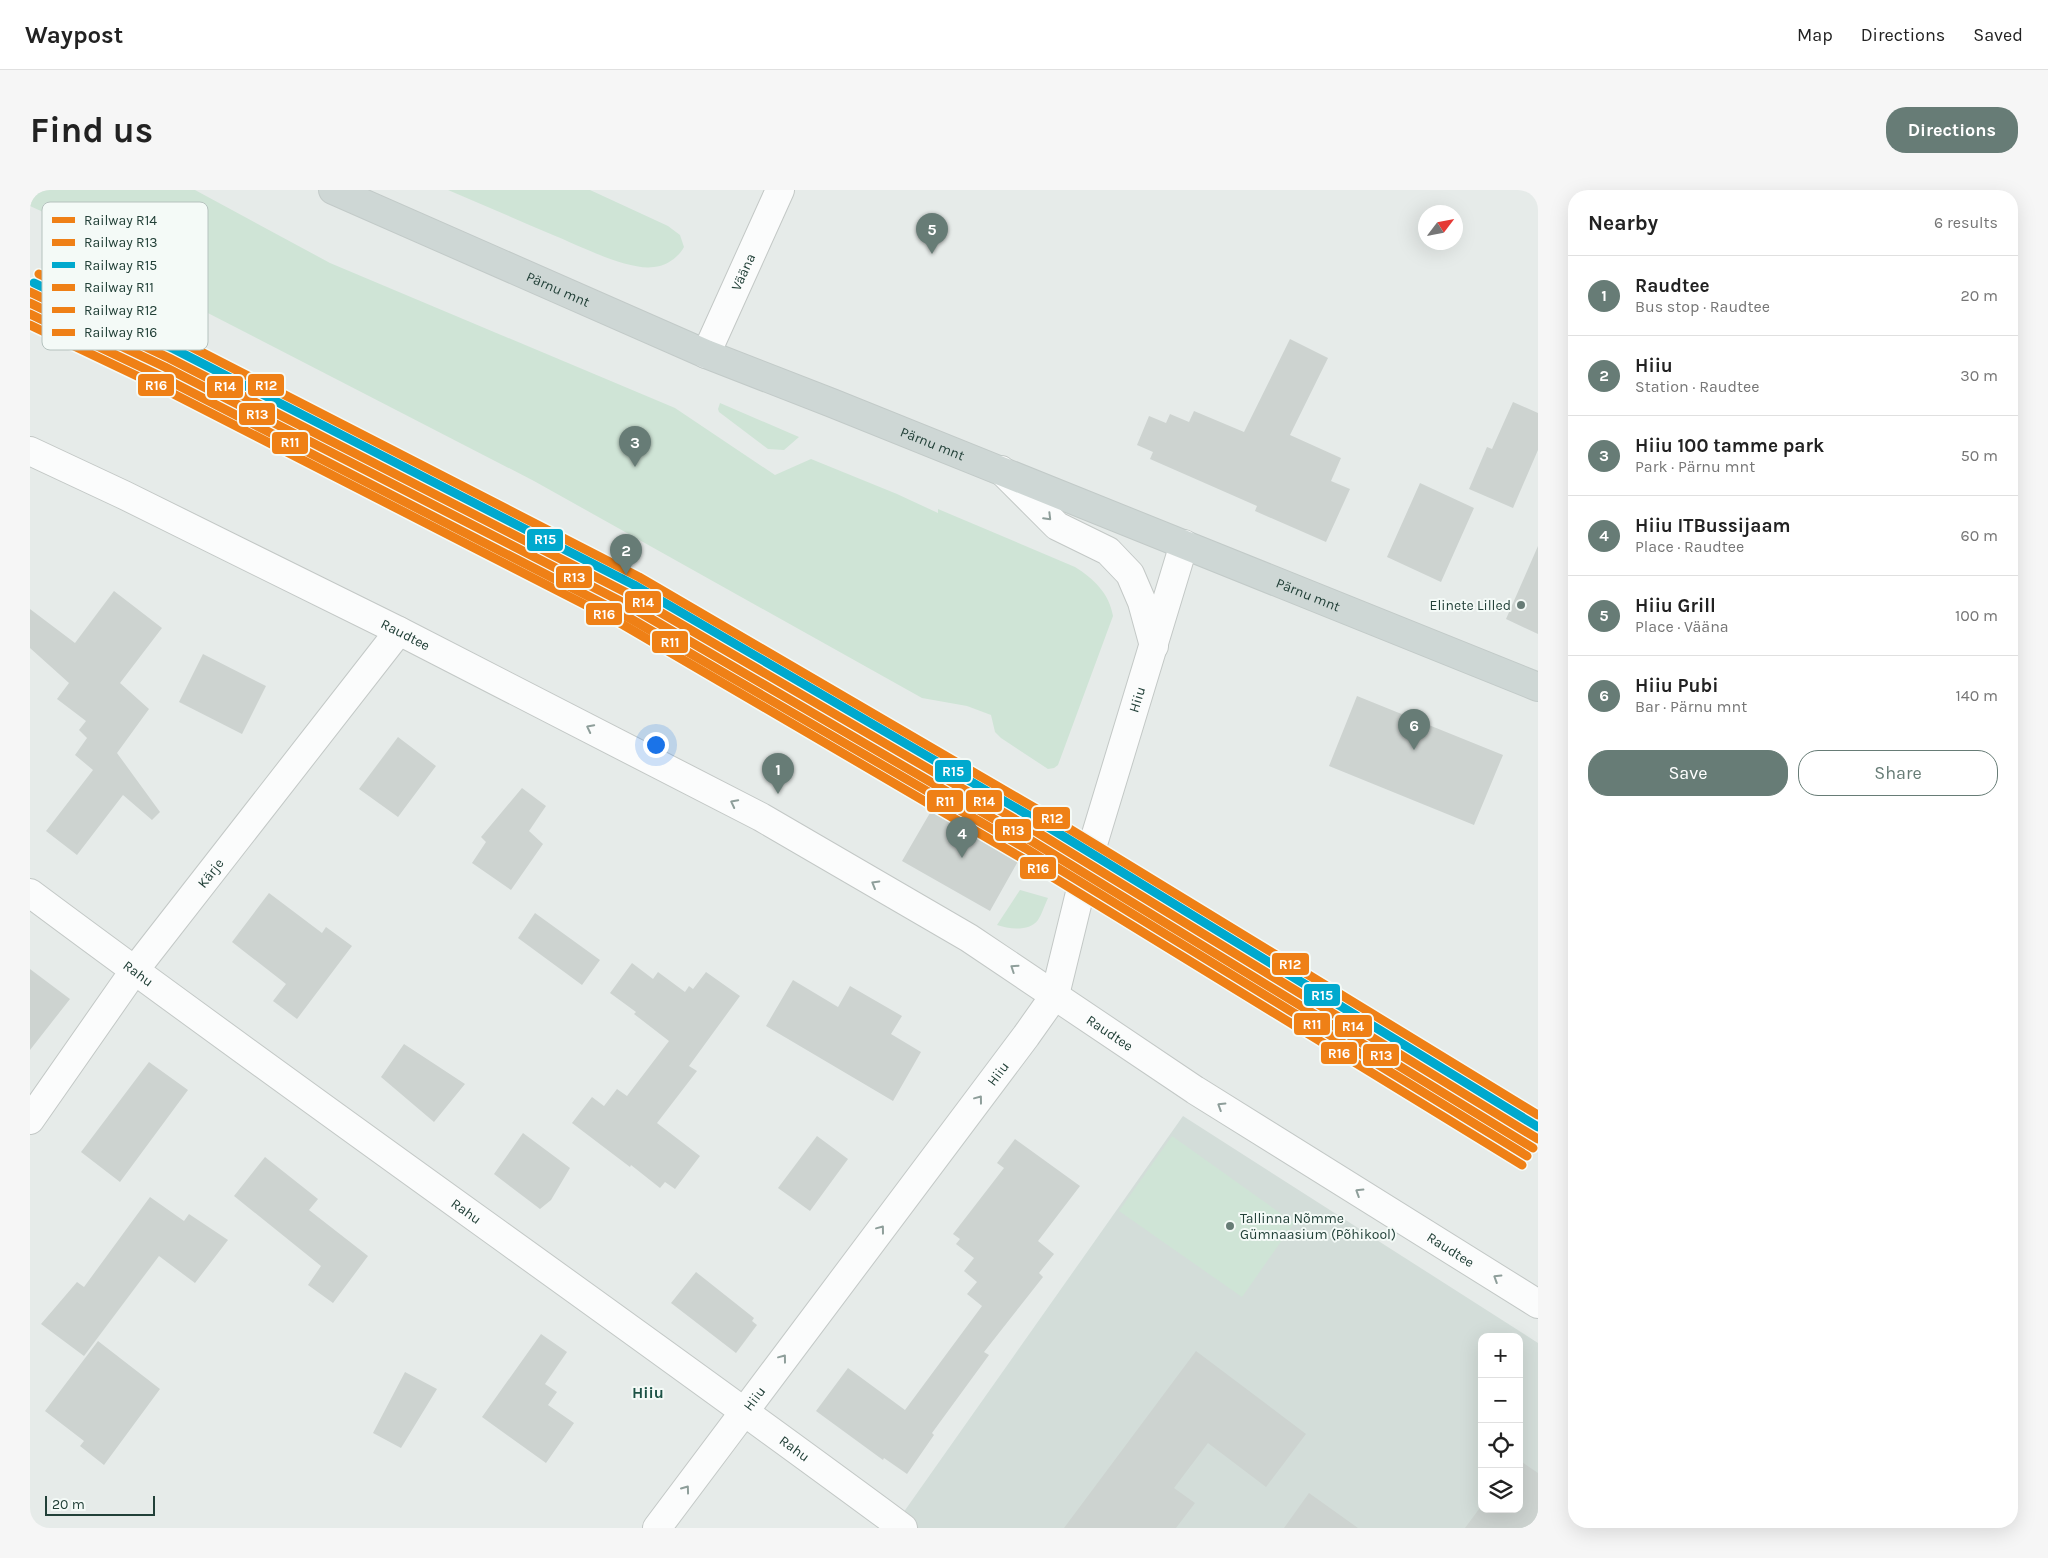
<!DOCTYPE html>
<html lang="en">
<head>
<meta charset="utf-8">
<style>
  :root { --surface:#fff; --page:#f6f6f6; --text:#222; --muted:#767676; --line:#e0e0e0; --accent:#677c76 }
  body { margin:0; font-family:Karla,sans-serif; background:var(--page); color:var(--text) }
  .controls { position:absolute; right:15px; bottom:15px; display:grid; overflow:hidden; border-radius:10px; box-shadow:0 5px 20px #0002 }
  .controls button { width:45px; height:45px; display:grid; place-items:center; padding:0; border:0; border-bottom:1px solid var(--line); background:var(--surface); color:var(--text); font:25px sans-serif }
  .compass { position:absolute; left:1388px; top:15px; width:45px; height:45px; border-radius:50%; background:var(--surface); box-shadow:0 5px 20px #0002; rotate:58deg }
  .scale { position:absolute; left:15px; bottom:12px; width:110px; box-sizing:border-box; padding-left:5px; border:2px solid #224038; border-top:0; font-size:14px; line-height:18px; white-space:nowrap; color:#224038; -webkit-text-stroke:4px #f4faf7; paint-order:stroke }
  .you { position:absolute; left:625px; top:554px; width:18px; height:18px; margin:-12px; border:4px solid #fff; border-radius:50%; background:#1a73e8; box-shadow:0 0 0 8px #1a73e833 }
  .badge { display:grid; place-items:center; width:32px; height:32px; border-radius:50%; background:var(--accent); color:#fff; font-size:16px; font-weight:700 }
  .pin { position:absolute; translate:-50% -41px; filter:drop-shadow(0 1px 2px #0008) }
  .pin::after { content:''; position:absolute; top:26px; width:18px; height:15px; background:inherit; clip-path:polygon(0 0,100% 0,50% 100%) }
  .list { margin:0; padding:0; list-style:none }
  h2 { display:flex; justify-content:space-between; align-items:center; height:65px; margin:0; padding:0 20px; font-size:21px }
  h2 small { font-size:16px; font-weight:400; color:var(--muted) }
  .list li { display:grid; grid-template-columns:32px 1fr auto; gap:15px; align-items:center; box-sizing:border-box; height:80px; padding:0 20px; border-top:1px solid var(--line) }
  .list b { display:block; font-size:19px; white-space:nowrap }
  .list p { margin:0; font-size:16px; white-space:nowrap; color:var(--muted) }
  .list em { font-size:16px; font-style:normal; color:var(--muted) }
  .actions { display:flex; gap:10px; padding:15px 20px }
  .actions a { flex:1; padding:11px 0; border:1px solid var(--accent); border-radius:20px; text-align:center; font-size:18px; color:var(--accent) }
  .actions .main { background:var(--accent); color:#fff }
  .icon { flex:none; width:28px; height:28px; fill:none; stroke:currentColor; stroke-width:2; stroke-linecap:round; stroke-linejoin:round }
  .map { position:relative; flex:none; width:1508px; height:1338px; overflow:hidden; border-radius:20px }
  header { display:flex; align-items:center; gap:30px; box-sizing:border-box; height:70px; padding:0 25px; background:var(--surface); border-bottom:1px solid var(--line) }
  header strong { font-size:24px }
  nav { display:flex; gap:28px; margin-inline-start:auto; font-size:18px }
  .intro { display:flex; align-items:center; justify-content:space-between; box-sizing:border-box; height:120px; padding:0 30px }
  h1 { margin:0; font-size:35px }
  .button { padding:12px 22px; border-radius:20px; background:var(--accent); color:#fff; font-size:18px; font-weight:700 }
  main { display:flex; gap:30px; padding:0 30px }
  aside { flex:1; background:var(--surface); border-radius:20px; box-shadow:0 5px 20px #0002 }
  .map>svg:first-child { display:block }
  .built { fill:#d3ddd9; fill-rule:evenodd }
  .green { fill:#cfe4d6 }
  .building { fill:#cdd3d0 }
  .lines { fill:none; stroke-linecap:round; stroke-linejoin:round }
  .minor-casing { stroke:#c3c8c6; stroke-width:30 }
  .major-casing { stroke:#c2cac8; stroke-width:30 }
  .minor { stroke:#fbfcfc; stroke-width:28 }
  .major { stroke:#ced7d5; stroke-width:28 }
  .rail-1-casing { stroke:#f4faf7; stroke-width:12 }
  .rail-2-casing { stroke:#f4faf7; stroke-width:12 }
  .rail-3-casing { stroke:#f4faf7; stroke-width:12 }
  .rail-4-casing { stroke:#f4faf7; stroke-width:12 }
  .rail-5-casing { stroke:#f4faf7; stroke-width:12 }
  .rail-6-casing { stroke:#f4faf7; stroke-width:12 }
  .rail-1 { stroke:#ef8016; stroke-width:9 }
  .rail-2 { stroke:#ef8016; stroke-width:9 }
  .rail-3 { stroke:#00a9ce; stroke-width:9 }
  .rail-4 { stroke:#ef8016; stroke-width:9 }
  .rail-5 { stroke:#ef8016; stroke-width:9 }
  .rail-6 { stroke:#ef8016; stroke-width:9 }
  .oneway { stroke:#8e9e9a }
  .poi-dot { fill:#677c76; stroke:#f4faf7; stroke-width:2 }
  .labels { text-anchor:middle; stroke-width:4; stroke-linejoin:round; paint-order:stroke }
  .street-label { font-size:14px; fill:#224038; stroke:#f4faf7 }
  .poi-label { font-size:14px; fill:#224038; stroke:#f4faf7; text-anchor:end }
  .quarter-label { font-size:16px; font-weight:bold; fill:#1d5346; stroke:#f4faf7 }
  .key { fill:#f4faf7; stroke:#b5c2be; stroke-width:1 }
  .key-label { font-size:14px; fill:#224038 }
  .line-badge { stroke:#f4faf7; stroke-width:2 }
  .badge-label { font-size:14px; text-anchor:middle; font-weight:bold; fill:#fff }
</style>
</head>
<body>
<header>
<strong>Waypost</strong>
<nav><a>Map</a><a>Directions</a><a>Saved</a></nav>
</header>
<div class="intro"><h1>Find us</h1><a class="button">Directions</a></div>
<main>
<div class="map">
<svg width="1508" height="1338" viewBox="0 0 1508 1338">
  <rect width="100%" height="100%" fill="#e6ebe9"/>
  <path class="built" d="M1153 926 1508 1153V1338H873L866 1333ZM1452 1147H1489V1319H1452Z"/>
  <path class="green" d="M0 0H165L300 73 645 218 745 285 781 269 867 304 908 323V319L1045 377C1064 389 1079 403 1083 426L1028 575 1024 578 1018 579 971 548 965 542 961 525 937 516 892 508 504 291 172 120 155 87 0 16Z
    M418 0H560L638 36 650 45 654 57C648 68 636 76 624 77 598 81 548 55 523 45 488 30 453 15 418 0Z
    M690 213 769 247 754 260 738 259 689 222 688 219Z
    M990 700 1018 708C1015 714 1012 724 1008 730 999 742 979 739 967 735Z
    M1142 946 1264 1033 1212 1107 1089 1021Z"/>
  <path class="building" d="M1260 149 1298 168 1260 245 1311 268 1301 291 1320 299 1296 352 1225 321 1227 316 1120 269 1123 262 1107 255 1119 226 1136 233 1140 224 1159 232 1164 221 1214 242Z
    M1483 212 1508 223V260L1483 318 1439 299 1457 257 1462 259Z
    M1390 293 1444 318 1411 392 1357 367Z
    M1508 356V444L1476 429Z
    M84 401 132 438 90 493 119 519 87 563 130 622 122 630 93 605 47 665 16 641 63 580 45 565 57 548 49 540 56 531 27 509 39 493 0 458V419L45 453Z
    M173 464 236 496 212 544 149 512Z
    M1327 506 1473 565 1444 635 1299 576Z
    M368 547 406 576 368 627 329 599Z
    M492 598 516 616 499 641 513 654 481 700 442 673 456 652 451 647Z
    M904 616 991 666 960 721 872 671Z
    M239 703 292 743 296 737 322 756 267 829 243 811 256 794 202 752Z
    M505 723 570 770 552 795 488 748Z
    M602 773 623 789 628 782 655 802 659 796 663 799 676 782 710 806 659 876 667 881 627 933 670 966 645 999 635 992 630 998 601 975 600 977 542 933 562 907 574 916 587 899 597 906 639 851 604 824 606 822 580 803Z
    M0 779 40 809 0 860Z
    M763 790 808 817 820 796 872 826 861 844 891 862 863 911 736 836Z
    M374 854 435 894 404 932 351 887Z
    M119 872 158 900 90 992 51 962Z
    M493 943 540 978 521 1010 510 1019 464 984Z
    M787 946 818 969 780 1021 748 998Z
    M985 949 1050 996 1008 1051 1024 1064 1009 1083 1013 1087 954 1162 959 1165 902 1243 904 1245 877 1284 854 1268 853 1270 786 1221 818 1178 875 1220 952 1116 937 1104 947 1092 934 1081 944 1068 926 1054 930 1049 923 1044 974 978 967 973Z
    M235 967 288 1009 279 1020 338 1066 303 1113 278 1095 291 1076 204 1006Z
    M120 1007 154 1031 159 1024 198 1050 165 1093 129 1066 54 1166 11 1134 47 1092 54 1097Z
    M666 1082 724 1128 722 1131 727 1135 706 1163 641 1113Z
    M511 1144 537 1162 515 1194 527 1202 518 1215 544 1233 516 1273 452 1227Z
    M68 1151 130 1199 74 1275 50 1256 54 1251 15 1221Z
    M1166 1161 1276 1244 1236 1297 1178 1253 1144 1298 1165 1313 1146 1338H1034Z
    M375 1182 407 1199 371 1258 343 1243Z
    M1489 1270 1508 1283V1338H1435L1452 1315V1319H1489Z
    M1279 1303 1328 1338H1254Z"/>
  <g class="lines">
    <g class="minor-casing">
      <g id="minor">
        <path id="s1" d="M676 164 750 0"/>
        <path id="s2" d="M0 261 94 305 369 441 731 627 939 748 1165 900 1508 1114"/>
        <path d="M971 280 1027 336 1078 361 1100 384 1112 412 1124 456"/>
        <path id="s3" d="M0 703C288 918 584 1124 873 1338"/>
        <path id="s4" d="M0 930 104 781 369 441"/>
        <path id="s5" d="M627 1338 996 846 1025 805 1057 674 1154 354"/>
      </g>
    </g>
    <g class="major-casing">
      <g id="major">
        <path id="s6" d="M303 0 676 164 802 213 1508 497"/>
      </g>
    </g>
    <use href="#minor" class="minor"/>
    <use href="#major" class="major"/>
    <g class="rail-1-casing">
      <path id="rail-1" d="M0 102 139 168 599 404 1005 641 1508 949"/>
    </g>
    <g class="rail-2-casing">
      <path id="rail-2" d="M0 113 135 177 594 413 1000 650 1503 958"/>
    </g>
    <g class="rail-3-casing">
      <path id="rail-3" d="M4 93 144 159 604 395 1010 632 1508 937"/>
    </g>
    <g class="rail-4-casing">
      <path id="rail-4" d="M0 124 130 186 589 422 995 658 1497 966"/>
    </g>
    <g class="rail-5-casing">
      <path id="rail-5" d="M9 84 148 150 609 387 1015 624 1508 925"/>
    </g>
    <g class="rail-6-casing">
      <path id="rail-6" d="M0 135 126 195 585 430 990 667 1492 975"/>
    </g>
    <use href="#rail-1" class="rail-1"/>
    <use href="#rail-2" class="rail-2"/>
    <use href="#rail-3" class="rail-3"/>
    <use href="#rail-4" class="rail-4"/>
    <use href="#rail-5" class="rail-5"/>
    <use href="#rail-6" class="rail-6"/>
  </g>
  <defs><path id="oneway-chevron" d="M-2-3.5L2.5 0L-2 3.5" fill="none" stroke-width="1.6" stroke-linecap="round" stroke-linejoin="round" transform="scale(1.25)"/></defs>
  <g class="oneway">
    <use href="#oneway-chevron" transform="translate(1018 327) rotate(45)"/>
    <use href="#oneway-chevron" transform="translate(560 538) rotate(-153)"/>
    <use href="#oneway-chevron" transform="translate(704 613) rotate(-153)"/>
    <use href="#oneway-chevron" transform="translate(845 694) rotate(-150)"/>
    <use href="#oneway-chevron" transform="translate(984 778) rotate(-146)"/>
    <use href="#oneway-chevron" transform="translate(949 909) rotate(-53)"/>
    <use href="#oneway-chevron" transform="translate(1191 916) rotate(-148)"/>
    <use href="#oneway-chevron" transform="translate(1329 1002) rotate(-148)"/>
    <use href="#oneway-chevron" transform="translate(851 1039) rotate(-53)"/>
    <use href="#oneway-chevron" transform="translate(1467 1088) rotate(-148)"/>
    <use href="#oneway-chevron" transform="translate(753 1168) rotate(-53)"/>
    <use href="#oneway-chevron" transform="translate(656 1299) rotate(-54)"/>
  </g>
  <g class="poi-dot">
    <circle cx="1491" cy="415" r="5"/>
    <circle cx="1200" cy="1036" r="5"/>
  </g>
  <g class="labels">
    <g class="street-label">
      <text dy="5" stroke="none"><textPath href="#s1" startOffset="90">Vääna</textPath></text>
      <text dy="5" stroke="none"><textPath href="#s6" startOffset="246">Pärnu mnt</textPath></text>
      <text dy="5" stroke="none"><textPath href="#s6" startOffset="651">Pärnu mnt</textPath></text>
      <text dy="5" stroke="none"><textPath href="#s6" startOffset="1056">Pärnu mnt</textPath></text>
      <text dy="5" stroke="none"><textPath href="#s2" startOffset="418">Raudtee</textPath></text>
      <text dy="5" stroke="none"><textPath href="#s5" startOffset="972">Hiiu</textPath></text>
      <text dy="5" stroke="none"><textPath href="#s4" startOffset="306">Kärje</textPath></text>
      <text dy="5" stroke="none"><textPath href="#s3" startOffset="135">Rahu</textPath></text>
      <text dy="5" stroke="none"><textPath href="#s2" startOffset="1228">Raudtee</textPath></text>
      <text dy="5" stroke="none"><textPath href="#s5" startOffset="568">Hiiu</textPath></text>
      <text dy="5" stroke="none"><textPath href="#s3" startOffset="540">Rahu</textPath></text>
      <text dy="5" stroke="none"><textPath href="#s2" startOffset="1632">Raudtee</textPath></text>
      <text dy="5" stroke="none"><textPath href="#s5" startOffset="162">Hiiu</textPath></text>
      <text dy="5" stroke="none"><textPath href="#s3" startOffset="945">Rahu</textPath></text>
    </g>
    <g class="poi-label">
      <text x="1481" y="420">Elinete Lilled</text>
      <text x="1210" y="1033" text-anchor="start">Tallinna Nõmme<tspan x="1210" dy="16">Gümnaasium (Põhikool)</tspan></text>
    </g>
    <g class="quarter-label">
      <text x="618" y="1208">Hiiu</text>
    </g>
  </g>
  <rect x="12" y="12" width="166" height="148" rx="8" class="key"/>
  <rect x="22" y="27" width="23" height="6" fill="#ef8016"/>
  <rect x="22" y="49" width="23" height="7" fill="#ef8016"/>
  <rect x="22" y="72" width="23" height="6" fill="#00a9ce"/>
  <rect x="22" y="94" width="23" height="7" fill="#ef8016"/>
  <rect x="22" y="117" width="23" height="6" fill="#ef8016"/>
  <rect x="22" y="139" width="23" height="7" fill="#ef8016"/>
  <g class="key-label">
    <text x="54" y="35">Railway R14</text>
    <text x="54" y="57">Railway R13</text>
    <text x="54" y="80">Railway R15</text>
    <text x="54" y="102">Railway R11</text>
    <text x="54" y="125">Railway R12</text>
    <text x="54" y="147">Railway R16</text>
  </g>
  <g class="line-badge">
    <rect x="107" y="183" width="38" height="24" rx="5" fill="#ef8016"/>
    <rect x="217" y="183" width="38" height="24" rx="5" fill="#ef8016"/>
    <rect x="176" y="185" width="38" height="24" rx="5" fill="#ef8016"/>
    <rect x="208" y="212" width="38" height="24" rx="5" fill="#ef8016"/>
    <rect x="241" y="241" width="38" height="24" rx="5" fill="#ef8016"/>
    <rect x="496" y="338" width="38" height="24" rx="5" fill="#00a9ce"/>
    <rect x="525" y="375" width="38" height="24" rx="5" fill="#ef8016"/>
    <rect x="594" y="400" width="38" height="24" rx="5" fill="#ef8016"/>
    <rect x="555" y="412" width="38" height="24" rx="5" fill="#ef8016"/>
    <rect x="621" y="440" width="38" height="24" rx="5" fill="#ef8016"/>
    <rect x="904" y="569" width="38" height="24" rx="5" fill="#00a9ce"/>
    <rect x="935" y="599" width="38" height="24" rx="5" fill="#ef8016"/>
    <rect x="896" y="599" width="38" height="24" rx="5" fill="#ef8016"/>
    <rect x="1002" y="616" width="39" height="24" rx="5" fill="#ef8016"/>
    <rect x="964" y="628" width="38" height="24" rx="5" fill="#ef8016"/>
    <rect x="989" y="666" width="38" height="24" rx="5" fill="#ef8016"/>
    <rect x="1241" y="762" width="39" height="24" rx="5" fill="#ef8016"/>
    <rect x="1273" y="793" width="38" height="24" rx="5" fill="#00a9ce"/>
    <rect x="1263" y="822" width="38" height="24" rx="5" fill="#ef8016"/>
    <rect x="1304" y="824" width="39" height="24" rx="5" fill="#ef8016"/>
    <rect x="1290" y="851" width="38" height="24" rx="5" fill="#ef8016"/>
    <rect x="1332" y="853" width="38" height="24" rx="5" fill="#ef8016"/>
  </g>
  <g class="badge-label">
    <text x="126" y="200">R16</text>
    <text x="236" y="200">R12</text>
    <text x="195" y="201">R14</text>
    <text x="227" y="229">R13</text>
    <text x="260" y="257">R11</text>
    <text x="515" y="354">R15</text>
    <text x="544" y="392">R13</text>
    <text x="613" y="417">R14</text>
    <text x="574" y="429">R16</text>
    <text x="640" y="457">R11</text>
    <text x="923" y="586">R15</text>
    <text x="954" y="616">R14</text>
    <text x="915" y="616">R11</text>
    <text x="1022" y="633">R12</text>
    <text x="983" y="645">R13</text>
    <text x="1008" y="683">R16</text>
    <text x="1260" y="779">R12</text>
    <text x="1292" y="810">R15</text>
    <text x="1282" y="839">R11</text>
    <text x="1323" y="841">R14</text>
    <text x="1309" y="868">R16</text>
    <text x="1351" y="870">R13</text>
  </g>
</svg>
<div class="controls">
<button>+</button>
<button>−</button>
<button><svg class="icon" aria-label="locate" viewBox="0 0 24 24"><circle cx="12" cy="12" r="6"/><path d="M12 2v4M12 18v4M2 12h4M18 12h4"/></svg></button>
<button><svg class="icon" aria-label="layers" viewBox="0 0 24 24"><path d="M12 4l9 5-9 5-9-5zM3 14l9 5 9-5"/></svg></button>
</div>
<svg class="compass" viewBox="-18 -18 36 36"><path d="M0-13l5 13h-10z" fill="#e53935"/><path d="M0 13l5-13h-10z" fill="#767676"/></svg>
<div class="scale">20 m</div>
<div class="you"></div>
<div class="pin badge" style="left:748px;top:604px">1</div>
<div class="pin badge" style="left:596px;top:385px">2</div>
<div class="pin badge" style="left:605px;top:277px">3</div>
<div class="pin badge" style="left:932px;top:668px">4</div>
<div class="pin badge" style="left:902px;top:64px">5</div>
<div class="pin badge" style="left:1384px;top:560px">6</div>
</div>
<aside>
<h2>Nearby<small>6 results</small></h2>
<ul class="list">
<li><span class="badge">1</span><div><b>Raudtee</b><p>Bus stop · Raudtee</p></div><em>20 m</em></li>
<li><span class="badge">2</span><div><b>Hiiu</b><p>Station · Raudtee</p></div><em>30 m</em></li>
<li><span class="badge">3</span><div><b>Hiiu 100 tamme park</b><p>Park · Pärnu mnt</p></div><em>50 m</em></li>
<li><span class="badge">4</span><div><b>Hiiu ITBussijaam</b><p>Place · Raudtee</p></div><em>60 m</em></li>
<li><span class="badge">5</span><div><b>Hiiu Grill</b><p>Place · Vääna</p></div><em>100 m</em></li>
<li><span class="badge">6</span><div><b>Hiiu Pubi</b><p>Bar · Pärnu mnt</p></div><em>140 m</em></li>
</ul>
<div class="actions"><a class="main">Save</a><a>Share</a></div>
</aside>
</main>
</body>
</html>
